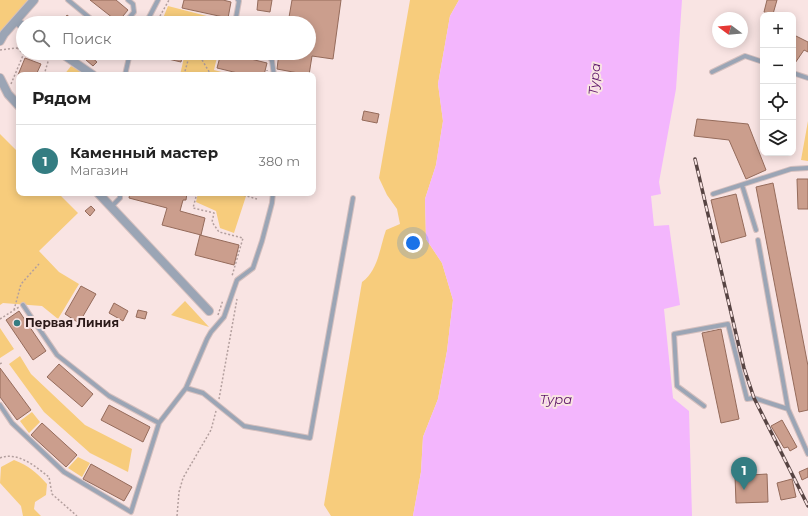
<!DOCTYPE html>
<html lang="ru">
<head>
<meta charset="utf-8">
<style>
  :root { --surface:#fff; --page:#f2f2f2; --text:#222; --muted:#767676; --line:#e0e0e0; --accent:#347d82 }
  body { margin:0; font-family:Montserrat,sans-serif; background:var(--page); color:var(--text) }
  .controls { position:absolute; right:12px; top:12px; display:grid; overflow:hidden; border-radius:8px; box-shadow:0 2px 10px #0003 }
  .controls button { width:36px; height:36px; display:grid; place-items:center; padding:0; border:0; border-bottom:1px solid var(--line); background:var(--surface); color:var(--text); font:20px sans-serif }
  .compass { position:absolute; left:712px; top:12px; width:36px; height:36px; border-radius:50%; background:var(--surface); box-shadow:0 2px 10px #0003; rotate:286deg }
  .you { position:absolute; left:413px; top:243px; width:14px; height:14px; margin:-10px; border:3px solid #fff; border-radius:50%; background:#1a73e8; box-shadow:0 0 0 6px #1a73e833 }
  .badge { display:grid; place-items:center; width:26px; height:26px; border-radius:50%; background:var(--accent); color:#fff; font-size:13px; font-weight:700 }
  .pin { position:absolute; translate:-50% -33px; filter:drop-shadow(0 1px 2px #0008) }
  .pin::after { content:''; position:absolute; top:21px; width:14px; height:12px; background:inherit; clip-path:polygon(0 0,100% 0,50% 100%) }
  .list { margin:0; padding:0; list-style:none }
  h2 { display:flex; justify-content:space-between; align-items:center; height:52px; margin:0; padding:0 16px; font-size:17px }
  h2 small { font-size:13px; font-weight:400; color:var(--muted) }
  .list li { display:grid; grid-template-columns:26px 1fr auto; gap:12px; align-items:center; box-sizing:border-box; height:72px; padding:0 16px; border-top:1px solid var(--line) }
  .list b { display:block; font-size:15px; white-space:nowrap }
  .list p { margin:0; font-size:13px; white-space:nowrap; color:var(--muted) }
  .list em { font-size:13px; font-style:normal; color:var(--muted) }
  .icon { flex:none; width:22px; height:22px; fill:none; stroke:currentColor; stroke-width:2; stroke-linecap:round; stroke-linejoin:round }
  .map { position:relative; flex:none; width:808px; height:516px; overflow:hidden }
  .search { position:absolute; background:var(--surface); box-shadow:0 2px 10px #0003; left:16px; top:16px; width:300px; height:44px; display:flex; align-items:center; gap:10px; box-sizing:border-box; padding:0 14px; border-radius:22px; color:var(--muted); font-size:15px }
  .panel { position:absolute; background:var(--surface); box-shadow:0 2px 10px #0003; left:16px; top:72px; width:300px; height:124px; border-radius:8px }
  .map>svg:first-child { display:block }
  .green { fill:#f7cc7c }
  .water { fill:#f3b6fd }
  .building { fill:#cb9e8d; stroke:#956b5b }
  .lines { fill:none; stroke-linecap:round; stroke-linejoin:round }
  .service-casing { stroke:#d4bfbe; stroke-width:6 }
  .minor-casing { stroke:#d4bfbe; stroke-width:10 }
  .path { stroke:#b39f9e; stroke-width:1.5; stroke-dasharray:2 2; stroke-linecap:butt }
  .service { stroke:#9ba5b5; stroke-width:4 }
  .minor { stroke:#9ba5b5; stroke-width:8 }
  .rail-casing { stroke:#574443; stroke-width:3.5 }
  .rail { stroke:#f9e4e3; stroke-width:2; stroke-dasharray:6; stroke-linecap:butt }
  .poi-dot { fill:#347d82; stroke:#f9e4e3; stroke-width:1.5 }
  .labels { text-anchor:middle; stroke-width:4; stroke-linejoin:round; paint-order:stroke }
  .poi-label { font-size:12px; font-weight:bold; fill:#2b1918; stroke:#f9e4e3; text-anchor:start }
  .water-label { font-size:13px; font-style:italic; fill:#5b1267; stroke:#f9e4e3 }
</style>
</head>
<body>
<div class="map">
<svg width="808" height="516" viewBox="0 0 808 516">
  <rect width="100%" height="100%" fill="#f9e4e3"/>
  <path class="green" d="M0 0H28L0 39Z
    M410 0H459L450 16 438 84 443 121 436 165 425 199 426 239 442 263 453 300 447 351 438 399 423 437 421 472 413 516H331L324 505 362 282C378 271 380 247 386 230L400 224 397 209 387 195 379 178Z
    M168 6 226 21V23H161Z
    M185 53H218L214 70 233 75H180Z
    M71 66 87 75H64Z
    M808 121V161L801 160Z
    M0 134 19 153V193H58L78 213 39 251 59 272 79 284 58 319 42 306 3 303 0 305Z
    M198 193H247L234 233 220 228 216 211 196 202Z
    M185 301 209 327 171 315Z
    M0 328 14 349 0 358Z
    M20 356 31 374 85 425 132 449 128 472 90 453 44 412 9 364Z
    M32 412 40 422 29 433 20 421Z
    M78 457 90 463 82 477 68 468Z
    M14 460C29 466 36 472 47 484L46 495 35 502 34 509 41 516H23L21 506 0 483 1 467Z"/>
  <path class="water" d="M459 0H682L676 89 659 182 661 194 651 196 654 226 669 225 680 305 664 309 673 398 689 411 692 516H413L421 472 423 437 438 399 447 351 453 300 442 263 426 239 425 199 436 165 443 121 438 84 450 16Z"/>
  <path class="building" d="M90 0H116L128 10 118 22Z
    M184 0H223L231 2 228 18 182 8Z
    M258 0H272L270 12 257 10Z
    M292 0H341L333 59 312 56 309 75 277 69 279 53H309V23H288Z
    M767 0H777L773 14 764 12Z
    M67 15 77 23H61Z
    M796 36 808 42V52L804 50 793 66V40Z
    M151 53H183L181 62 151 55Z
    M221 53H226L267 63 264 75H246L217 68Z
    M90 56 97 62 93 66 86 60Z
    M25 58 41 64 36 75H18Z
    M364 111 379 114 377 123 362 120Z
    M697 119 748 124 766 170 746 179 729 140 694 136Z
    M797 179H808V209H798Z
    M773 183 808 366V410L799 412 756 187Z
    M130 193H187L186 200H183L180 211 205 218 201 235 162 225 167 208 129 198Z
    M736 194 746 236 721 243 711 200Z
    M91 206 95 210 90 216 85 211Z
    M200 235 239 245 234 265 195 255Z
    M81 286 96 294 79 323 65 314Z
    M114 303 128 311 123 321 109 313Z
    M138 310 147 312 145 319 136 317Z
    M19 311 46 351 33 360 6 320Z
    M721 329 739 419 721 423 702 333Z
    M59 364 93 394 82 407 47 377Z
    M0 368 31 410 17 420 0 397Z
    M109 405 150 427 143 442 101 420Z
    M782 420 797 447 790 451 788 447 784 448 771 426Z
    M42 423 77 455 66 467 31 435Z
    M91 464 132 487 124 501 83 479Z
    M808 468V477L802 480 799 472Z
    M767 474 768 502 736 503 735 476Z
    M792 479 796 497 781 500 777 483Z"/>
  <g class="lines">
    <g class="service-casing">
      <path id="service" d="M68 0 96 23
        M125 23 134 12 133 4 128 0
        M146 23 158 0
        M235 23 239 1 238 0
        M264 53 268 54 272 61 274 75
        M712 72 745 56 763 62
        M793 73 808 78
        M125 75 130 53
        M742 185 756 230
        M713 194 791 169 808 168
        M111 207 120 198V193
        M758 240 788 409 808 454
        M23 305 57 355 109 396 159 423
        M186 388 203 393 244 426 310 438 353 198
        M0 405 12 423 64 472 131 512 159 423 186 388 207 339 211 332 224 317 237 280 253 268 262 241 272 203 273 193
        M704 406 677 386 674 334 728 324 747 399 754 398 788 409"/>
    </g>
    <g class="minor-casing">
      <path id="minor" d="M16 21 23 26
        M0 41 4 34 34 0
        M61 53 93 75
        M0 78 8 94 19 106
        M98 193 209 311"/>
    </g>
    <path class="path" d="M156 23 169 0
      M186 23 199 18 202 23
      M198 23 199 18
      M17 48 24 54
      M0 50 17 48 23 38
      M198 53 211 75
      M244 53 259 57
      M44 75 50 55 44 53
      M184 75 190 53
      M267 75V70
      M11 84 24 53
      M197 193 193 208 214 213 212 222 219 232 243 238 232 276
      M236 193 257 199
      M14 310 21 284 39 264
      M218 315 223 300
      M0 319 19 307
      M0 364 3 362
      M219 399 237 299
      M0 458C18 451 36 467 49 477L52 494 77 516
      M177 516 179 492 183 478 211 430 216 411"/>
    <use href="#service" class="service"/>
    <use href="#minor" class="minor"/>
    <g class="rail-casing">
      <path id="rail" d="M695 159 744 368 754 398 808 506"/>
    </g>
    <use href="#rail" class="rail"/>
  </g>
  <circle class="poi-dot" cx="17" cy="323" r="4"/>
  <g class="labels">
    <g class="poi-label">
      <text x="25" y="327">Первая Линия</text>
    </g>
    <g class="water-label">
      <text transform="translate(594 79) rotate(-85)" y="5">Тура</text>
      <text x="556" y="404">Тура</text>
    </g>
  </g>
</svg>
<div class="controls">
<button>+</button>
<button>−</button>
<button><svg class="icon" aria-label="locate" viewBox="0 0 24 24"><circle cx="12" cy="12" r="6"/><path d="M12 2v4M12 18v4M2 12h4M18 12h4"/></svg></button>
<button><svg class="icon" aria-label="layers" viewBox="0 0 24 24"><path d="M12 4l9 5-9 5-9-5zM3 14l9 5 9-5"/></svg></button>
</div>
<svg class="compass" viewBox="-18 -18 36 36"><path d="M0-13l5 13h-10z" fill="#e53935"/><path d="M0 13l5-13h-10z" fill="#767676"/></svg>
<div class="you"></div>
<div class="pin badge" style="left:744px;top:490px">1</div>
<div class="search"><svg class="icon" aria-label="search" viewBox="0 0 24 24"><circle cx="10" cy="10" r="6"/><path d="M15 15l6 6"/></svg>Поиск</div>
<section class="panel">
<h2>Рядом<small></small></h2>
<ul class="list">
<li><span class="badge">1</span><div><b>Каменный мастер</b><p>Магазин</p></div><em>380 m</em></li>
</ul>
</section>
</div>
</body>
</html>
